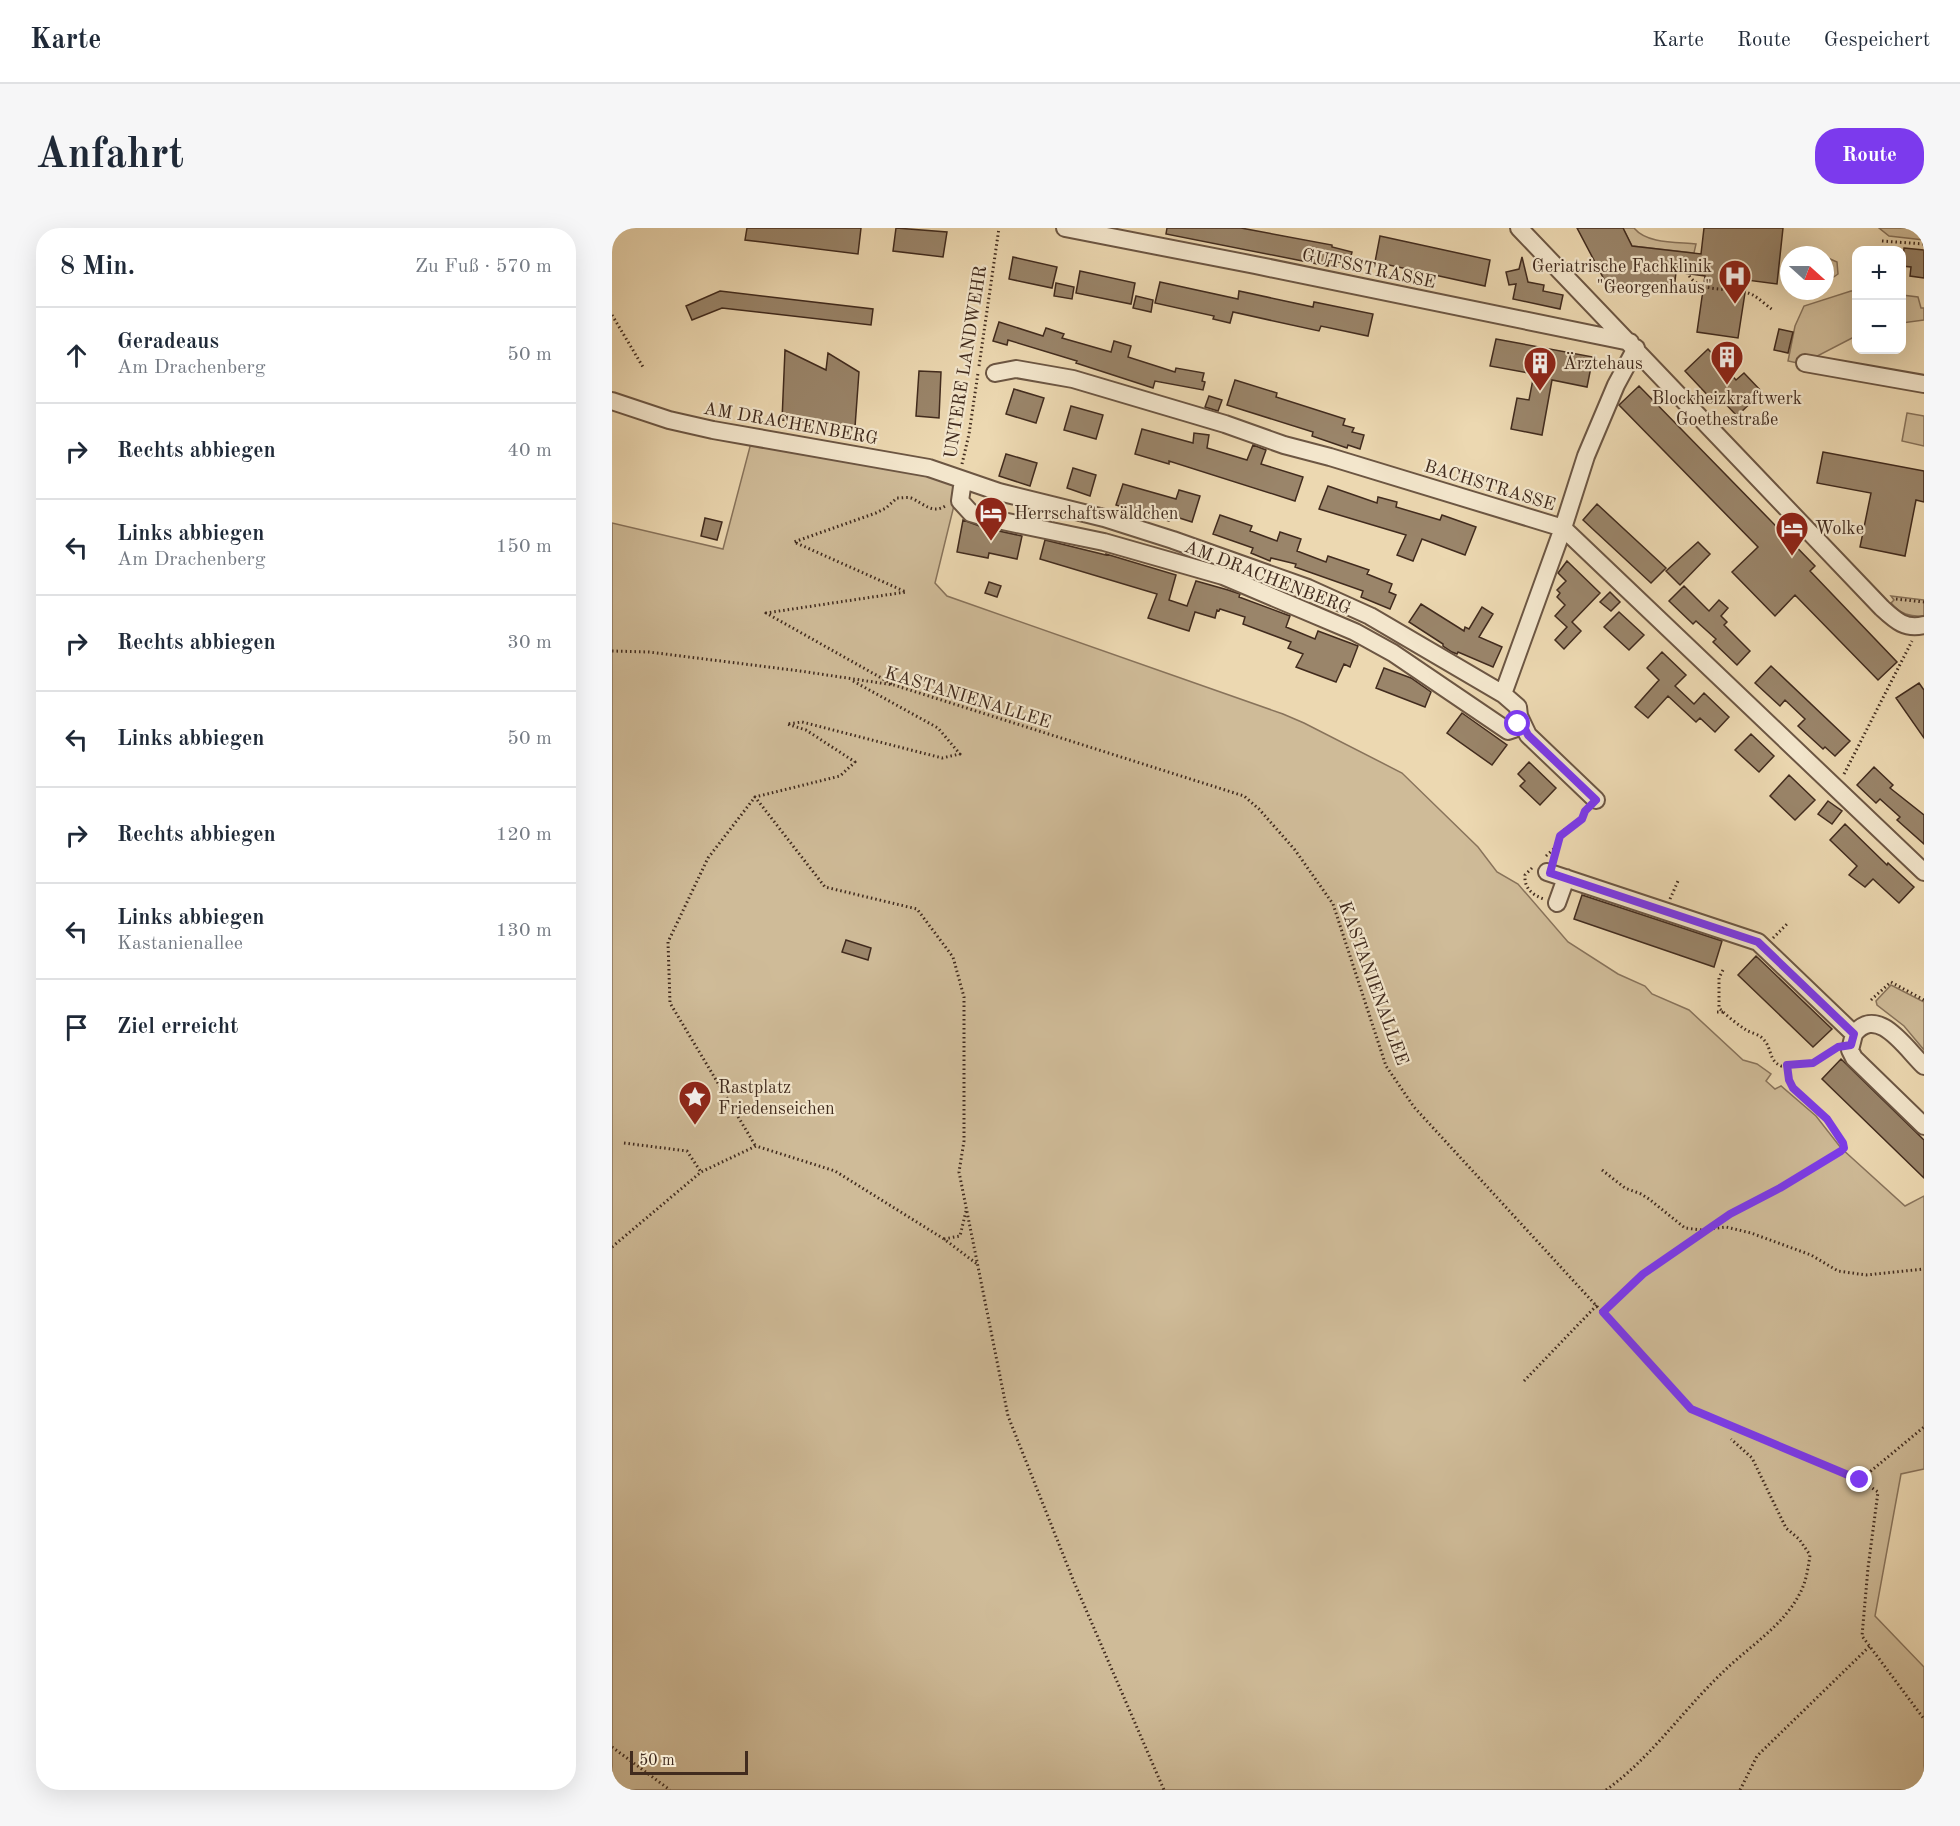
<!DOCTYPE html>
<html lang="de">
<head>
<meta charset="utf-8">
<style>
  :root { --surface:#fff; --page:#f6f6f7; --text:#1f2937; --muted:#747a83; --line:#e0e1e3; --accent:#7c3aed }
  body { margin:0; font-family:"Old Standard TT",serif; background:var(--page); color:var(--text) }
  .controls { position:absolute; right:18px; top:18px; display:grid; overflow:hidden; border-radius:12px; box-shadow:0 6px 24px #0002 }
  .controls button { width:54px; height:54px; display:grid; place-items:center; padding:0; border:0; border-bottom:2px solid var(--line); background:var(--surface); color:var(--text); font:30px sans-serif }
  .compass { position:absolute; left:1168px; top:18px; width:54px; height:54px; border-radius:50%; background:var(--surface); box-shadow:0 6px 24px #0002; rotate:111deg }
  .scale { position:absolute; left:18px; bottom:15px; width:118px; box-sizing:border-box; padding-left:6px; border:3px solid #412b1e; border-top:0; font-size:16px; line-height:21px; white-space:nowrap; color:#412b1e; -webkit-text-stroke:4px #f3e6cc; paint-order:stroke }
  .stop { position:absolute; width:18px; height:18px; margin:-14px; border:4px solid #7c3aed; border-radius:50%; background:#fff }
  .stop.end { background:#7c3aed; border-color:#fff; box-shadow:0 2px 6px #0008 }
  .list { margin:0; padding:0; list-style:none }
  h2 { display:flex; justify-content:space-between; align-items:center; height:78px; margin:0; padding:0 24px; font-size:26px }
  h2 small { font-size:20px; font-weight:400; color:var(--muted) }
  .list li { display:grid; grid-template-columns:39px 1fr auto; gap:18px; align-items:center; box-sizing:border-box; height:96px; padding:0 24px; border-top:2px solid var(--line) }
  .list b { display:block; font-size:22px; white-space:nowrap }
  .list p { margin:0; font-size:20px; white-space:nowrap; color:var(--muted) }
  .list em { font-size:20px; font-style:normal; color:var(--muted) }
  .icon { flex:none; width:33px; height:33px; fill:none; stroke:currentColor; stroke-width:2; stroke-linecap:round; stroke-linejoin:round }
  .map { position:relative; flex:none; width:1312px; height:1562px; overflow:hidden; border-radius:24px }
  header { display:flex; align-items:center; gap:36px; box-sizing:border-box; height:84px; padding:0 30px; background:var(--surface); border-bottom:2px solid var(--line) }
  header strong { font-size:28px }
  nav { display:flex; gap:33px; margin-inline-start:auto; font-size:21px }
  .intro { display:flex; align-items:center; justify-content:space-between; box-sizing:border-box; height:144px; padding:0 36px }
  h1 { margin:0; font-size:42px }
  .button { padding:15px 27px; border-radius:24px; background:var(--accent); color:#fff; font-size:21px; font-weight:700 }
  main { display:flex; gap:36px; padding:0 36px }
  aside { flex:1; background:var(--surface); border-radius:24px; box-shadow:0 6px 24px #0002 }
  .map>svg:first-child { display:block }
  .green { fill:#cfbb98; stroke:#88735b; stroke-width:1.5 }
  .building { fill:#9a856a; stroke:#412b1e; stroke-width:1.5 }
  .lines { fill:none; stroke-linecap:round; stroke-linejoin:round }
  .minor-casing { stroke:#6c5643; stroke-width:20 }
  .path { stroke:#412b1e; stroke-width:3; stroke-dasharray:1.5 3; stroke-linecap:butt }
  .minor { stroke:#f3e6cc; stroke-width:16 }
  .route { stroke:#7c3aed; stroke-width:8 }
  .labels { text-anchor:middle; stroke-width:4.5; stroke-linejoin:round; paint-order:stroke }
  .poi-label { font-size:18px; fill:#412b1e; stroke:#f3e6cc; text-anchor:start }
  .street-label { font-size:18px; fill:#412b1e; stroke:#f3e6cc }
</style>
</head>
<body>
<header>
<strong>Karte</strong>
<nav><a>Karte</a><a>Route</a><a>Gespeichert</a></nav>
</header>
<div class="intro"><h1>Anfahrt</h1><a class="button">Route</a></div>
<main>
<aside>
<h2>8 Min.<small>Zu Fuß · 570 m</small></h2>
<ul class="list">
<li><svg class="icon" aria-label="ahead" viewBox="0 0 24 24"><path d="M12 20V5M6 11l6-6 6 6"/></svg><div><b>Geradeaus</b><p>Am Drachenberg</p></div><em>50 m</em></li>
<li><svg class="icon" aria-label="right" viewBox="0 0 24 24"><path d="M7 20v-9h11M14 6l5 5-5 5"/></svg><div><b>Rechts abbiegen</b></div><em>40 m</em></li>
<li><svg class="icon" aria-label="left" viewBox="0 0 24 24"><path d="M17 20v-9H6M10 6l-5 5 5 5"/></svg><div><b>Links abbiegen</b><p>Am Drachenberg</p></div><em>150 m</em></li>
<li><svg class="icon" aria-label="right" viewBox="0 0 24 24"><path d="M7 20v-9h11M14 6l5 5-5 5"/></svg><div><b>Rechts abbiegen</b></div><em>30 m</em></li>
<li><svg class="icon" aria-label="left" viewBox="0 0 24 24"><path d="M17 20v-9H6M10 6l-5 5 5 5"/></svg><div><b>Links abbiegen</b></div><em>50 m</em></li>
<li><svg class="icon" aria-label="right" viewBox="0 0 24 24"><path d="M7 20v-9h11M14 6l5 5-5 5"/></svg><div><b>Rechts abbiegen</b></div><em>120 m</em></li>
<li><svg class="icon" aria-label="left" viewBox="0 0 24 24"><path d="M17 20v-9H6M10 6l-5 5 5 5"/></svg><div><b>Links abbiegen</b><p>Kastanienallee</p></div><em>130 m</em></li>
<li><svg class="icon" aria-label="arrive" viewBox="0 0 24 24"><path d="M6 21V4h12l-3 4 3 4H6"/></svg><div><b>Ziel erreicht</b></div></li>
</ul>
</aside>
<div class="map">
<svg width="1312" height="1562" viewBox="0 0 1312 1562">
  <rect width="100%" height="100%" fill="#ecd8b1"/>
  <filter id="stains"><feTurbulence type="fractalNoise" baseFrequency=".00333" numOctaves="4"/><feColorMatrix values="0 0 0 0 .2 0 0 0 0 .09 0 0 0 0 .02 0 0 0 .5 -.17"/></filter>
  <radialGradient id="worn" r=".72"><stop offset=".6" stop-color="#630" stop-opacity="0"/><stop offset="1" stop-color="#630" stop-opacity=".3"/></radialGradient>
  <path class="green" d="M1011 0H1022C1035 16 1065 14 1084 16L1082 25 1020 18Z
    M1267 0H1312V12L1277 8Z
    M1216 30 1225 34 1226 46 1213 55V41Z
    M1239 63H1244V108L1190 136 1176 133 1183 98 1192 78Z
    M1290 67 1306 69 1309 80H1312V92L1290 95Z
    M1295 185 1312 188V218L1290 213Z
    M140 211 313 245 347 257 323 355 335 368 671 486 692 495 790 545 866 619 885 644 906 656 956 714 1006 746 1033 758 1040 766 1077 782 1131 832 1145 836 1159 846 1154 853 1163 861 1169 858 1204 888 1229 920 1293 978 1312 968V1241L1289 1246 1263 1388 1312 1439V1562H0V295L111 321Z
    M1279 368 1312 372V388C1298 389 1288 386 1279 375L1282 372Z
    M1279 757 1312 774V822L1292 798 1265 777 1264 773Z"/>
  <path class="building" d="M135 0H249L246 26 133 12Z
    M284 0 335 4 331 29 281 23Z
    M555 0H629L720 17V19L740 24 737 36 717 32 716 38 554 6Z
    M965 0H1011L1020 18 1089 26 1092 0H1171L1165 56 1135 52 1126 110 1085 104 1093 48 1064 44 1062 62 994 55Z
    M768 8 878 32 873 58 763 34Z
    M1292 20 1312 22V50L1298 48 1299 39 1290 38Z
    M401 29 445 39 440 60 397 51Z
    M910 29 916 54 932 57 931 63 951 67 948 81 901 71 904 56 897 57 894 44 907 41Z
    M468 43 523 55 519 76 464 65Z
    M548 54 626 71 627 63 701 79 702 74 761 86 756 108 709 98 707 103 621 84 618 95 601 91 602 88 543 75Z
    M444 55 462 59 460 71 442 68Z
    M108 63 261 81 259 97 110 80 80 92 74 78Z
    M524 68 541 72 539 84 521 80Z
    M387 94 431 108 434 100 452 106 450 110 499 124 502 113 519 118 516 129 563 144 564 140 592 145 590 153 593 154 591 162 543 153 541 160 464 135 465 133 396 112 395 117 381 113Z
    M1167 101 1181 104 1176 125 1162 122Z
    M884 111 981 129 975 159 940 152 930 207 899 201 905 170 917 172 922 146 878 138Z
    M1096 121 1124 152 1132 145 1150 164 1125 188 1107 169 1102 174 1073 143Z
    M173 122 214 142 216 125 247 144 243 199 170 192Z
    M307 143 329 144 327 190 304 188Z
    M623 152 665 165 664 169 733 191 731 197 742 200 740 204 752 207 748 221 736 217 735 220 700 208 701 204 615 177Z
    M1027 158 1203 338 1198 343 1285 434 1266 452 1183 367 1163 388 1120 344 1146 319 1007 177Z
    M402 161 432 170 424 195 394 186Z
    M597 168 610 172 606 183 593 179Z
    M459 178 491 187 484 211 452 202Z
    M530 201 581 215 582 205 597 207 595 220 635 232 641 217 654 222 649 236 691 249 683 273 557 233V236L523 226Z
    M1211 224 1312 243V274L1304 272 1293 328 1248 319 1259 265 1205 255Z
    M394 226 425 235 418 258 387 248Z
    M461 240 484 247 478 268 455 260Z
    M511 256 564 271 567 262 588 268 580 294 558 287 557 293 504 277Z
    M716 258 765 275 766 269 785 274 784 279 828 292 830 287 864 299 853 327 810 311 801 333 785 327 794 307 707 281Z
    M985 276 1054 340 1039 355 971 292Z
    M608 287 640 298 638 303 665 313 668 304 689 311 685 323 714 334 716 328 757 342 755 346 780 356 777 364 784 367 778 381 749 369 751 363 683 339 684 336 659 330 658 333 639 325 641 320 601 306Z
    M93 290 110 294 105 312 89 308Z
    M351 292 373 300 410 308 405 331 377 325 376 330 345 324Z
    M433 312 494 327V326L564 347 557 372 575 378 584 353 616 362 628 366 627 369 678 388 674 399 703 411 706 403 746 418 738 439 732 436 724 454 684 439 691 426 676 420 679 414 631 396 633 389 608 381 607 383 605 382 603 390 583 384 577 403 536 390 545 366 428 331Z
    M1086 314 1098 326 1068 357 1054 343Z
    M955 333 988 365 960 394 969 403 952 421 943 412 955 399 943 388 953 377 945 369 948 365 945 362 954 353 946 345Z
    M377 354 389 358 385 369 373 365Z
    M1072 358 1097 383 1107 372 1116 380 1109 388 1115 394 1112 397 1138 423 1125 437 1101 414 1104 411 1084 393 1081 396 1057 373Z
    M998 364 1008 374 999 383 988 374Z
    M809 376 852 403 853 399 857 401 870 379 881 386 867 409 890 419 881 439 846 424 845 426 840 424 831 418V416L797 394Z
    M1007 384 1032 407 1017 422 992 399Z
    M1050 424 1074 447 1063 458 1082 476 1092 465 1117 489 1103 504 1088 490 1084 494 1056 468 1036 490 1023 479 1047 452 1035 440Z
    M1159 438 1238 513 1223 528 1213 519 1211 521 1186 498 1193 491 1173 472 1168 478 1143 455Z
    M772 440 799 450 819 464 813 479 764 460Z
    M1307 455 1312 462V510L1284 470Z
    M850 485 895 517 880 537 835 505Z
    M1139 506 1162 528 1147 544 1123 522Z
    M917 534 944 560 928 577 908 558 913 553 906 546Z
    M1262 539 1281 557 1278 560 1312 587V616L1285 592 1288 589 1268 571 1264 575 1245 557Z
    M1177 547 1203 572 1183 592 1158 568Z
    M1216 573 1230 583 1220 596 1206 586Z
    M1233 596 1275 637 1276 635 1302 659 1287 675 1261 651 1253 659 1237 647 1245 638 1218 612Z
    M970 667 1110 713 1102 739 962 691Z
    M234 712 259 720 256 732 230 724Z
    M1144 728 1220 801 1201 819 1126 747Z
    M1229 831 1312 912V950L1210 851Z"/>
  <g class="lines">
    <g class="minor-casing">
      <path id="minor" d="M453 0 643 37 1018 114
        M907 0 1270 380C1283 392 1293 402 1312 397
        M1193 135 1312 156
        M383 145 404 141 461 151 613 196 672 217 718 229 951 300 1312 644
        M0 173 57 192 101 202 317 240 387 264 492 290 561 312 696 360 758 388 891 466 951 300 974 228 1004 157 1024 120
        M351 252 348 273 359 285 376 290 492 314 611 348 743 404 781 425 896 503 902 501 906 496 907 488
        M891 466 906 479 907 488 916 507 984 572
        M935 644 1146 714 1242 806C1266 776 1294 821 1312 838
        M945 675 954 650
        M1242 806 1238 822 1242 830 1312 898"/>
    </g>
    <path class="path" d="M1270 13 1312 16
      M1064 39 1073 40C1084 70 1119 56 1141 67 1148 71 1155 78 1161 82
      M0 87 31 139
      M367 138 387 0
      M350 236 357 206 366 145
      M1284 371 1312 374
      M0 423 37 424 188 443 282 457 632 568 647 581 683 622 721 676 774 838 802 879 1079 1181 1248 1252 1266 1264 1256 1340 1250 1408 1312 1491
      M241 453 326 500 348 526 330 530 190 494 175 496 194 502 243 534 228 548 143 569 213 659 305 681 341 729 352 769V913L347 944 396 1188 462 1354 552 1562
      M280 456 154 385 294 364 182 314 264 285 274 280 285 270C290 270 295 269 299 270 313 276 320 287 335 277
      M1232 546 1300 413
      M934 628 944 619
      M943 632C944 624 944 615 948 607 956 595 968 598 973 582
      M920 640 913 647C912 660 920 667 932 671
      M1058 671 1066 653
      M1161 710 1175 696
      M1111 742 1107 750V780C1115 788 1125 796 1134 802 1139 805 1147 806 1151 811 1160 819 1156 832 1169 838L1201 835 1224 821
      M1259 772 1279 754 1312 772
      M1105 784H1112
      M12 915 75 923 89 944
      M143 917 58 775 56 714 96 630 143 569
      M990 942 1013 960 1029 966 1037 971 1073 1000 1090 1002 1096 1001 1118 986 1168 960 1224 928 1231 920V915L1215 891 1181 859 1177 852 1175 837
      M332 1011 348 1008 354 983
      M0 1019 89 944 144 918 223 943 332 1011 365 1036
      M991 1084 1031 1046 1096 1001 1114 999 1139 1005 1199 1027 1226 1043 1254 1047 1312 1041
      M912 1153 985 1077
      M1248 1252 1312 1199
      M0 1519 58 1562
      M994 1562C1039 1530 1070 1483 1110 1445 1135 1420 1170 1399 1187 1367 1194 1355 1196 1341 1198 1327L1187 1311 1174 1300 1140 1230 1119 1211
      M1128 1562 1145 1528 1258 1418"/>
    <use href="#minor" class="minor"/>
  </g>
  <g class="lines">
    <path class="route" d="M906 496 907 489 916 507 984 572 973 583 970 591 948 608 938 645 1146 714 1242 806 1239 817 1226 819 1201 835 1175 837 1177 852 1181 860 1215 891 1231 915 1232 920 1229 923 1168 960 1118 986 1031 1046 991 1084 1079 1181 1248 1252"/>
  </g>
  <defs>
    <g id="hospital-pin" transform="scale(1.725)"><path d="M0 17L-7.5 6A9.5 9.5 0 1 1 7.5 6Z" fill="#8f2418" stroke="#f3e6cc"/><path d="M-5-5h3v3.5h4V-5h3V5h-3V1.5h-4V5h-3Z" fill="#fff"/></g>
    <g id="building-pin" transform="scale(1.725)"><path d="M0 17L-7.5 6A9.5 9.5 0 1 1 7.5 6Z" fill="#8f2418" stroke="#f3e6cc"/><path d="M-4-6H4V6H1V3H-1V6H-4ZM-2.5-4.3h1.7v1.8h-1.7ZM.8-4.3h1.7v1.8H.8ZM-2.5-1h1.7V.8h-1.7ZM.8-1h1.7V.8H.8Z" fill="#fff"/></g>
    <g id="hotel-pin" transform="scale(1.725)"><path d="M0 17L-7.5 6A9.5 9.5 0 1 1 7.5 6Z" fill="#8f2418" stroke="#f3e6cc"/><path d="M-6-4.5h1.5V1H6V5H4.5V3h-9V5H-6ZM-4 0a1.8 1.8 0 1 1 3.6 0ZM.5 0V-2.5h3Q6-2.5 6 0Z" fill="#fff"/></g>
    <g id="sight-pin" transform="scale(1.725)"><path d="M0 17L-7.5 6A9.5 9.5 0 1 1 7.5 6Z" fill="#8f2418" stroke="#f3e6cc"/><path d="M0-6L1.8-2.2L6-1.7L2.9 1.2L3.7 5.4L0 3.3L-3.7 5.4L-2.9 1.2L-6-1.7L-1.8-2.2Z" fill="#fff"/></g>
  </defs>
  <g fill-rule="evenodd">
    <use href="#hospital-pin" x="1123" y="48"/>
    <use href="#building-pin" x="1115" y="129"/>
    <use href="#building-pin" x="928" y="135"/>
    <use href="#hotel-pin" x="379" y="285"/>
    <use href="#hotel-pin" x="1180" y="300"/>
    <use href="#sight-pin" x="83" y="869"/>
  </g>
  <g class="labels">
    <g class="poi-label">
      <text x="1100" y="44" text-anchor="end">Geriatrische Fachklinik<tspan x="1100" dy="21">"Georgenhaus"</tspan></text>
      <text x="951" y="141">Ärztehaus</text>
      <text x="1115" y="176" text-anchor="middle">Blockheizkraftwerk<tspan x="1115" dy="21">Goethestraße</tspan></text>
      <text x="402" y="291">Herrschaftswäldchen</text>
      <text x="1203" y="306">Wolke</text>
      <text x="106" y="865">Rastplatz<tspan x="106" dy="21">Friedenseichen</tspan></text>
    </g>
    <g class="street-label">
      <text transform="translate(757 40) rotate(12)" y="6">GUTSSTRASSE</text>
      <text transform="translate(353 134) rotate(-81)" y="6">UNTERE LANDWEHR</text>
      <text transform="translate(179 195) rotate(10)" y="6">AM DRACHENBERG</text>
      <text transform="translate(878 257) rotate(17)" y="6">BACHSTRASSE</text>
      <text transform="translate(656 349) rotate(21)" y="6">AM DRACHENBERG</text>
      <text transform="translate(356 469) rotate(17)" y="6">KASTANIENALLEE</text>
      <text transform="translate(762 755) rotate(70)" y="6">KASTANIENALLEE</text>
    </g>
  </g>
  <rect width="100%" height="100%" filter="url(#stains)"/>
  <rect width="100%" height="100%" fill="url(#worn)"/>
</svg>
<div class="controls">
<button>+</button>
<button>−</button>
</div>
<svg class="compass" viewBox="-18 -18 36 36"><path d="M0-13l5 13h-10z" fill="#e53935"/><path d="M0 13l5-13h-10z" fill="#747a83"/></svg>
<div class="scale">50 m</div>
<div class="stop" style="left:906px;top:496px"></div>
<div class="stop end" style="left:1248px;top:1252px"></div>
</div>
</main>
</body>
</html>
